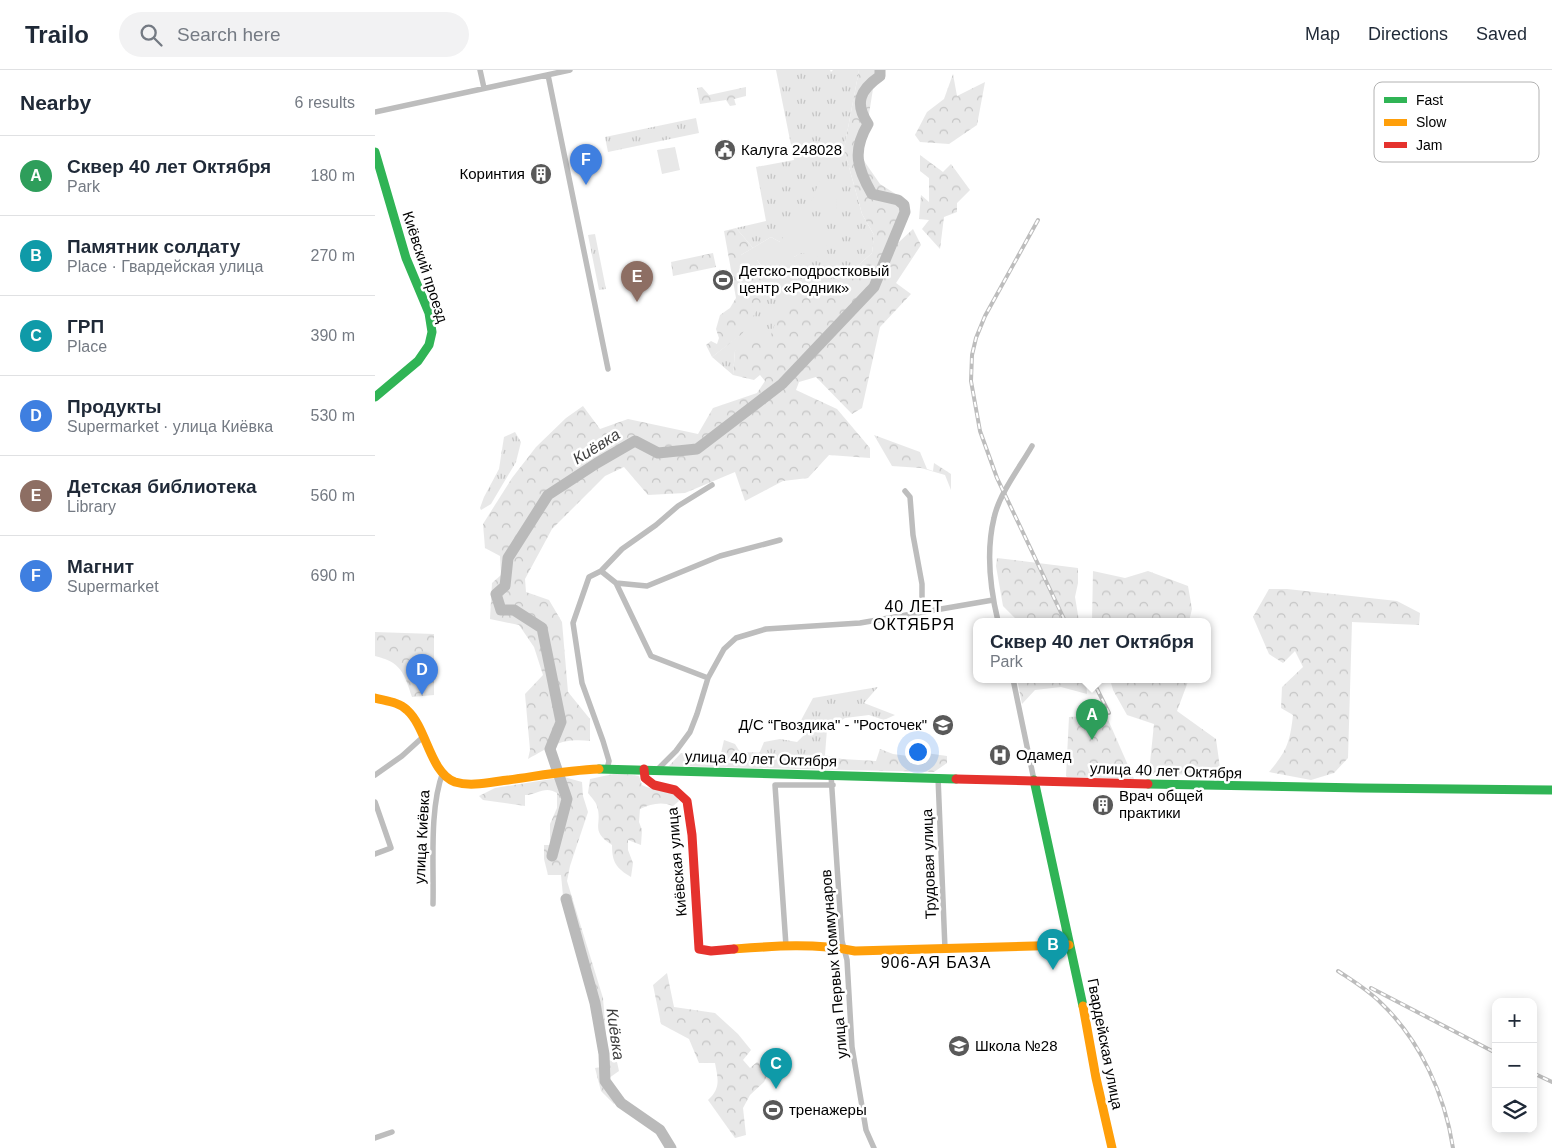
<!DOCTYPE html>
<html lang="en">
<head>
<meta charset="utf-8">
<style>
  :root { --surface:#fff; --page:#f2f2f3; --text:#1f2937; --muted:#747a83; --line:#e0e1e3; --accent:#1a73e8 }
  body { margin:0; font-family:Helvetica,sans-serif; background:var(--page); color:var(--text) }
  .controls { position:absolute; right:15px; bottom:15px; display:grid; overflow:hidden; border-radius:10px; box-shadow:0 2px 12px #0003 }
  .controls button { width:45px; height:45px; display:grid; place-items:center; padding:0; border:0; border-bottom:1px solid var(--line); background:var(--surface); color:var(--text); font:25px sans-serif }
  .you { position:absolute; left:542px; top:681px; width:18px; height:18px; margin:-12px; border:4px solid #fff; border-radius:50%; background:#1a73e8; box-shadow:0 0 0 8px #1a73e833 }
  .badge { display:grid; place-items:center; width:32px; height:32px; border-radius:50%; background:var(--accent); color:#fff; font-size:16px; font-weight:700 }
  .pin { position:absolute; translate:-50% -41px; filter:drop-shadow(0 1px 2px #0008) }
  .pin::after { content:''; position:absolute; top:26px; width:18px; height:15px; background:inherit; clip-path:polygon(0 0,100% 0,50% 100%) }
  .popup { position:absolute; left:598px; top:548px; width:238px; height:65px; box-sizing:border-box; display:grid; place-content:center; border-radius:10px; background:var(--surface); filter:drop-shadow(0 1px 4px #0005); font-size:16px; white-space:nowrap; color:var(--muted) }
  .popup b { font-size:19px; color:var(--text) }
  .popup::after { content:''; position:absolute; left:50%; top:100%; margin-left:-10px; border:10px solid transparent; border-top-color:var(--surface) }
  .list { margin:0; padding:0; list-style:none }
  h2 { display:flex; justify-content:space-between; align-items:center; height:65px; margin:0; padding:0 20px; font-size:21px }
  h2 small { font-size:16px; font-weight:400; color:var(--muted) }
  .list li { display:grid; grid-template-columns:32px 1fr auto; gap:15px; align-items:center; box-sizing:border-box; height:80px; padding:0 20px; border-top:1px solid var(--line) }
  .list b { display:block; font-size:19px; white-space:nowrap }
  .list p { margin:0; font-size:16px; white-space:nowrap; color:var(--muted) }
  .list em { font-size:16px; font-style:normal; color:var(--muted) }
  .icon { flex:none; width:28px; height:28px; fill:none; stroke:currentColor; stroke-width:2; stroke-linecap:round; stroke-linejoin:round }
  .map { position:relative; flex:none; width:1177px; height:1078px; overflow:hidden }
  header { display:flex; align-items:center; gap:30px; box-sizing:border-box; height:70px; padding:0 25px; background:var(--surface); border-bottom:1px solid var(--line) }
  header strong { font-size:24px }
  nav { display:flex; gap:28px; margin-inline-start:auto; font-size:18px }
  .search { width:350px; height:45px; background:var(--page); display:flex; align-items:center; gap:12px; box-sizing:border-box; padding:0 18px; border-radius:28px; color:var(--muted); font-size:19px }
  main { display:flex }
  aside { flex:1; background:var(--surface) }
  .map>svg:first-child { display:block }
  .grass { fill:url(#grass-tufts) }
  .forest { fill:url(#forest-crowns) }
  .garden { fill:#e8e8e8 }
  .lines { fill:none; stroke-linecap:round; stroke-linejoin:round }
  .river { stroke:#bababa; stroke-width:11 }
  .street { stroke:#bdbdbd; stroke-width:5.5 }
  .fast { stroke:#30b455; stroke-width:9 }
  .slow { stroke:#ff9f0a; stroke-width:9 }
  .jam { stroke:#e5322d; stroke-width:9 }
  .rail-casing { stroke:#bdbdbd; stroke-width:4 }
  .rail { stroke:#fff; stroke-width:2; stroke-dasharray:5.5; stroke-linecap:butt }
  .labels { text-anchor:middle; stroke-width:5; stroke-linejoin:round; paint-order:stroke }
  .poi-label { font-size:15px; fill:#000; stroke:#fff; text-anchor:start }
  .street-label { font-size:15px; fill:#000; stroke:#fff }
  .water-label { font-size:16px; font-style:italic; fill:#3e3e3e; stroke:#fff }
  .neighbourhood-label { font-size:16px; letter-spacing:1px; fill:#000; stroke:#fff }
  .key { fill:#fff; stroke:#b2b2b2; stroke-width:1 }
  .key-label { font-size:14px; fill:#000 }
</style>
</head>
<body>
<header>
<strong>Trailo</strong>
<div class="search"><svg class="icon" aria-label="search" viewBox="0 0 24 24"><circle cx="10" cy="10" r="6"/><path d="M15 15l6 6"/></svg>Search here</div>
<nav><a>Map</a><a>Directions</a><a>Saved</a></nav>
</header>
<main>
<aside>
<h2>Nearby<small>6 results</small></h2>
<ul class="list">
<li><span class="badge" style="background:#2e9e5b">A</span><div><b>Сквер 40 лет Октября</b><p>Park</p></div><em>180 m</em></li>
<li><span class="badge" style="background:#0f9aa8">B</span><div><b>Памятник солдату</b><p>Place · Гвардейская улица</p></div><em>270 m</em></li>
<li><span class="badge" style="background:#0f9aa8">C</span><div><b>ГРП</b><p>Place</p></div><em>390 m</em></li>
<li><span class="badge" style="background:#3f7fe0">D</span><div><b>Продукты</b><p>Supermarket · улица Киёвка</p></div><em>530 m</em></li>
<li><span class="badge" style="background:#8d6e63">E</span><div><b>Детская библиотека</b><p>Library</p></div><em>560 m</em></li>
<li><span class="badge" style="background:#3f7fe0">F</span><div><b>Магнит</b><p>Supermarket</p></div><em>690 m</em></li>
</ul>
</aside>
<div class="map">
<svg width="1177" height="1078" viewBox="0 0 1177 1078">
  <defs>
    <pattern id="grass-tufts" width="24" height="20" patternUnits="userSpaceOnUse" patternTransform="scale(1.25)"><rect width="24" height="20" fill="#e8e8e8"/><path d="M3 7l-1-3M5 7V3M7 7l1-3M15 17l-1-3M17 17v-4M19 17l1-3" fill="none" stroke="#c5c5c5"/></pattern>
    <pattern id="forest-crowns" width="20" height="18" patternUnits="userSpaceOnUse" patternTransform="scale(1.25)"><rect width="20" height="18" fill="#e8e8e8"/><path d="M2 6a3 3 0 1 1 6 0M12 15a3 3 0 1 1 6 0" fill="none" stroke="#c5c5c5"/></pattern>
  </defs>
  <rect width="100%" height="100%" fill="#fff"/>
  <path class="grass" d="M401 0H455L456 2 458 0H484L469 79 487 144 499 165 497 183 469 208 445 215 394 271 360 281 358 305 337 287 366 264 389 225 386 211 405 219 419 187 425 183 396 167 378 178 361 158 391 151 381 97 419 90Z
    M321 48 324 63 233 82 230 67Z
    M220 164 231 219 224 220 213 165Z
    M140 362 146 372 141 392 116 434 106 440 105 438 109 427 124 399 129 367Z
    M503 617 489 633 520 645 509 650 494 645 470 648 452 659 450 685 384 684 389 672 405 669 422 672 431 663 432 656 424 654 438 628Z"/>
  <path class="forest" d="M484 0H501L487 88 505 114 530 130 519 169 524 172 538 159 546 175 521 213 536 224 505 257 487 338 477 344 441 307 424 312 421 320 462 339 495 378V388L454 385 433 408 408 411 370 431 360 402 310 423 273 425 249 397 230 406 177 459 150 509 151 522 174 530 187 552 193 622 215 649V671C186 668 177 676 153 689L155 680 150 624 168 605 159 577 144 555 115 549 117 513 126 505 125 486 110 478 108 454 137 408 161 377 191 348 208 336 225 359 253 349 323 364 338 338 382 323 390 311 385 305 379 310 358 305 360 281 379 264 394 270 405 240 445 215 469 208 497 183 499 165 487 144 469 79Z
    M578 4 582 26 610 12 602 55 574 74 545 72 540 65 552 42 569 29Z
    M327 17 334 25 371 17V26L359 29 361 35 355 36 351 30 325 34 322 18Z
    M545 85 568 102 576 94 595 120 582 133V142L569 147 565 179 547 159 554 150 544 149 546 125 554 132V108L545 101Z
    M361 158 378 178 366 185 382 190 391 203 386 212 389 225 384 237 367 264 337 287 331 275 336 271 342 274 344 268 341 259 345 245 355 238 361 228 349 161Z
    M338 183 341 197 298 206 296 192Z
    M499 365 545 382 552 399 558 401 559 393 576 404V420L570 405 546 398 517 396Z
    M622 488 703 498V513L700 527 704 551H643L628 536 621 496Z
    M718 501 750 508 773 501 813 516 817 539 814 551H717Z
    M894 519H912L1022 531 1045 543 1044 555 977 552 973 688 959 703 936 710 894 702C912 681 915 672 918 645L906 638 907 617 928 597 920 581 908 593 894 584 878 547Z
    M0 562 59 564V625L37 627C29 603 26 592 0 586Z
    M642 609H711L712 624 686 617 660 620 647 634Z
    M735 609H814L802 641 841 669 846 705 778 704 775 693 779 654 752 645 738 620Z
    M731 645 759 709 692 707 691 706 694 647Z
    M349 670 360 674 365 682 449 685 467 689 501 691 505 679 518 684 533 686 544 682 572 686V693L559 702 294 696 306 683H346Z
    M243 703 264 706 267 715C277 720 289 721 300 724L304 731 298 736C286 731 276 734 265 739L264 752 267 760 266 775 253 770V780L258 793 256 807C241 798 237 792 237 775 214 760 228 755 222 736 221 732 216 727 213 723L215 709Z
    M189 707 207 712 208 726 213 742 195 796 192 811 228 928 233 990 242 992 244 1001 234 1008 245 1025 239 1034 226 1021 220 998 226 997 216 934 189 836 186 805H173L169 789V775H175V754L182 738V723C170 715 162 725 150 725V736L108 730 104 726 120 718Z
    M292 903 299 937 340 943 363 964 376 980 368 990 375 998 382 992 395 1000 389 1012 375 1025 368 1038 371 1065 360 1068 333 1030C346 1018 343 1009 340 993H324L314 969 286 954 278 915Z"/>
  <path class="garden" d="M300 77 305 100 287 104 282 80Z
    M445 109 461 129 462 141 436 133Z
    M420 148 440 154 452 175 442 187 426 183 419 187 421 199 405 219 386 211 391 202 382 190 371 193 366 185 396 167 405 172Z"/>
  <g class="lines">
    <path class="river" d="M177 786 192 729 175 679 186 652 167 558 139 540H126L121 524 130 516 133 488 173 425 222 393 260 371 283 383 322 379 407 314 499 217 530 142 529 135 523 130 497 124C482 98 477 81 493 54 479 33 485 20 505 6V0
      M191 829 220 933 229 984 230 1011 246 1033 285 1060 296 1078"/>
    <path class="street" d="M105 0 109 18
      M173 5 233 299
      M0 42 195 0
      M530 421 535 427 538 465 547 514V542
      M226 501 241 513 276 586 333 608
      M241 513 272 516 345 486 405 470
      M623 551C615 518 611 481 619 448 624 424 645 397 657 376
      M638 609 659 710
      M232 699 234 691 228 671 207 613 198 553 214 507 226 501 247 479 281 455 303 436 337 415
      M283 699 301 681 315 662 322 644 333 608 349 579 361 568 391 559 485 553 618 530
      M0 705 27 686 49 666
      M456 705 467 871 472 890 477 977 491 1060 499 1078
      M563 707 570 879
      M0 732 16 778 0 784
      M58 834C59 795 54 739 68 702
      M411 876 400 715H458
      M0 1068 17 1062"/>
    <path class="fast" d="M0 82 31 188 54 243 57 262 54 275 43 291 0 327
      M224 699 581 709
      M659 710 708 936
      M773 714 986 718 1177 720"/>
    <path class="slow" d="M0 628C11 631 24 632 32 640 52 658 55 703 80 712 96 717 116 712 133 710 163 706 194 700 224 699
      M359 879C400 876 439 873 480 881L694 875
      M708 936 721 1008 737 1078"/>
    <path class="jam" d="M269 699 270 708 279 715 300 720 312 731 317 765 324 879 336 881 359 879
      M581 709 773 714"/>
    <g class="rail-casing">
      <path id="rail" d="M663 150 610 246 601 268 597 285 596 311 605 361 622 408 690 551
        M717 609 734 643
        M963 901C978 911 993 920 1006 933 1045 970 1070 1025 1078 1078
        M996 918 1121 983
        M1158 1003 1177 1012"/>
    </g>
    <use href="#rail" class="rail"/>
  </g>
  <defs>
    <g id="civic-disc" transform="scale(1.125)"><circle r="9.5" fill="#595959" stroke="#fff"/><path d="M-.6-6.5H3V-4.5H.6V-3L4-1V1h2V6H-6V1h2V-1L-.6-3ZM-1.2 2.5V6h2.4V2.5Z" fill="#fff"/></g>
    <g id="building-disc" transform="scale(1.125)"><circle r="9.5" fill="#595959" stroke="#fff"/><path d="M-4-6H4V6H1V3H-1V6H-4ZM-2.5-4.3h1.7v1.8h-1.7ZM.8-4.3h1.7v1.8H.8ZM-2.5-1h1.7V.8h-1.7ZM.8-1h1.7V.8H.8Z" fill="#fff"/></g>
    <g id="stadium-disc" transform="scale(1.125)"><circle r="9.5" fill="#595959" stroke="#fff"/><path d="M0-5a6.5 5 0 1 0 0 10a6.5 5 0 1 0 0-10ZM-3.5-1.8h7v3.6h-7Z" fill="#fff"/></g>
    <g id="school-disc" transform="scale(1.125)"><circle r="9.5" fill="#595959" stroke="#fff"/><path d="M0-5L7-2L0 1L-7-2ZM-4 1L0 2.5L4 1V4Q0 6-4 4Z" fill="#fff"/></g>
    <g id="hospital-disc" transform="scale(1.125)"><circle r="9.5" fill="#595959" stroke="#fff"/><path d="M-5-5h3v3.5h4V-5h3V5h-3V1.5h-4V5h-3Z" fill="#fff"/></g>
  </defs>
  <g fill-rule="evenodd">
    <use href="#civic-disc" x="350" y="80"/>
    <use href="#building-disc" x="166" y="104"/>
    <use href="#stadium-disc" x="348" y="210"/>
    <use href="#school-disc" x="568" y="655"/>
    <use href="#hospital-disc" x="625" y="685"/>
    <use href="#building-disc" x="728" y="735"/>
    <use href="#school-disc" x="584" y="976"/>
    <use href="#stadium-disc" x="398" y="1040"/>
  </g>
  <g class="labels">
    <g class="poi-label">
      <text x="366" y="85">Калуга 248028</text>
      <text x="150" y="109" text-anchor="end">Коринтия</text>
      <text x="364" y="206">Детско-подростковый<tspan x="364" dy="17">центр «Родник»</tspan></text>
      <text x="552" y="660" text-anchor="end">Д/С “Гвоздика" - "Росточек"</text>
      <text x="641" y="690">Одамед</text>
      <text x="744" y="731">Врач общей<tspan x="744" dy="17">практики</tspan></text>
      <text x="600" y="981">Школа №28</text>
      <text x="414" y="1045">тренажеры</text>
    </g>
    <g class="street-label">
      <text transform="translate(50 197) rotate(72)" y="5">Киёвский проезд</text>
      <text transform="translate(386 689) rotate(2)" y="5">улица 40 лет Октября</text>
      <text transform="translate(791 701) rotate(2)" y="5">улица 40 лет Октября</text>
      <text transform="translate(47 767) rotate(-87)" y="5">улица Киёвка</text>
      <text transform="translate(302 792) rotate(-95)" y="5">Киёвская улица</text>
      <text transform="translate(554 794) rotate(-92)" y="5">Трудовая улица</text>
      <text transform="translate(459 894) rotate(-95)" y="5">улица Первых Коммунаров</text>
      <text transform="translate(730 974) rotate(79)" y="5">Гвардейская улица</text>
    </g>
    <g class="water-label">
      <text transform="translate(221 376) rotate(-32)" y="6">Киёвка</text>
      <text transform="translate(241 964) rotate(82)" y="6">Киёвка</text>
    </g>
    <g class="neighbourhood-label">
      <text x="539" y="542">40 ЛЕТ<tspan x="539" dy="18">ОКТЯБРЯ</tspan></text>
      <text x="561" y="898">906-АЯ БАЗА</text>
    </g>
  </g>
  <rect x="999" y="12" width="165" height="80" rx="8" class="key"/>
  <rect x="1009" y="27" width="23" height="6" fill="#30b455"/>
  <rect x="1009" y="49" width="23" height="7" fill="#ff9f0a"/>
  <rect x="1009" y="72" width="23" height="6" fill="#e5322d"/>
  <g class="key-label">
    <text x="1041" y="35">Fast</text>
    <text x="1041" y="57">Slow</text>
    <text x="1041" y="80">Jam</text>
  </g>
</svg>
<div class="controls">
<button>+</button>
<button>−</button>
<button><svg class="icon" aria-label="layers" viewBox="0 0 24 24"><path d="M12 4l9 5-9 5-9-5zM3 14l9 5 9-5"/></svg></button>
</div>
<div class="you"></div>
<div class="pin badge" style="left:717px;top:670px;background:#2e9e5b">A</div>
<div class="popup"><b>Сквер 40 лет Октября</b>Park</div>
<div class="pin badge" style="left:678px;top:900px;background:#0f9aa8">B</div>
<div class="pin badge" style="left:401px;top:1019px;background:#0f9aa8">C</div>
<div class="pin badge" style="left:47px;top:625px;background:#3f7fe0">D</div>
<div class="pin badge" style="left:262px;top:232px;background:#8d6e63">E</div>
<div class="pin badge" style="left:211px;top:115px;background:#3f7fe0">F</div>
</div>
</main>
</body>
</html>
